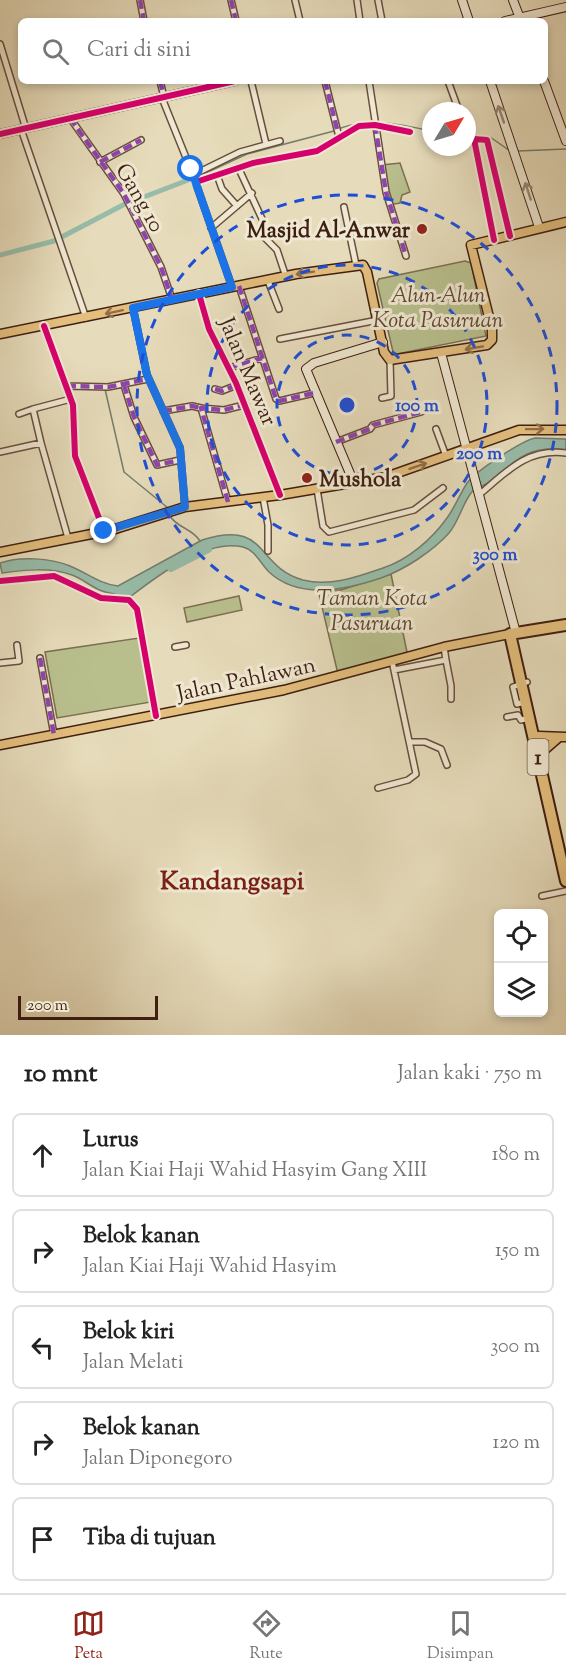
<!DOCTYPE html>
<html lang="id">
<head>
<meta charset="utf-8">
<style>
  :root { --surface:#fff; --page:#f6f6f6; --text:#222; --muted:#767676; --line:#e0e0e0; --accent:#8f2418 }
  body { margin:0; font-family:"Sorts Mill Goudy",serif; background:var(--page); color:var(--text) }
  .controls { position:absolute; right:18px; bottom:18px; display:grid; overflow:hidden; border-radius:9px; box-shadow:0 3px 9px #0003 }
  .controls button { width:54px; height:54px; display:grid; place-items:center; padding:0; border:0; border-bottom:2px solid var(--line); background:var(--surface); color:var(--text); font:30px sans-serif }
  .compass { position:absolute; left:422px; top:102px; width:54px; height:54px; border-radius:50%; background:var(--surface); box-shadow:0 3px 9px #0003; rotate:52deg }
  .scale { position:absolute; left:18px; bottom:15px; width:140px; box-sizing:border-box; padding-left:6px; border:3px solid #3f1f12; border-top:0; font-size:16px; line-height:21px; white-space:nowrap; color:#3f1f12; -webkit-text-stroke:4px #efe8d2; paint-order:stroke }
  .stop { position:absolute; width:18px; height:18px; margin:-14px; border:4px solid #1a73e8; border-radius:50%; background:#fff }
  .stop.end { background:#1a73e8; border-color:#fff; box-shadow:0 2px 6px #0008 }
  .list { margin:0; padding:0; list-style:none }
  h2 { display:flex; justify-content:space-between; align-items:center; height:78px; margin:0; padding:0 24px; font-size:26px }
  h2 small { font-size:20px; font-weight:400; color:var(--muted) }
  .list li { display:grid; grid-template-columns:39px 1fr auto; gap:18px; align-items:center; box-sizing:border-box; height:84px; margin:0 12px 12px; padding:0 12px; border:2px solid var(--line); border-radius:9px }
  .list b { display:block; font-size:22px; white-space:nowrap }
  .list p { margin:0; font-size:20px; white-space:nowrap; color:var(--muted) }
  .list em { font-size:20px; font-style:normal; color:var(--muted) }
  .icon { flex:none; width:33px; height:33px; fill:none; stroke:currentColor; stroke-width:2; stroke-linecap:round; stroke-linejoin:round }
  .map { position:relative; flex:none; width:566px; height:1035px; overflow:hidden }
  .search { position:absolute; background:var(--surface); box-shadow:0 3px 9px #0003; left:18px; right:18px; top:18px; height:66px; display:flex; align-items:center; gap:15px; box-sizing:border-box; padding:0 21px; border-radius:9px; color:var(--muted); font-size:22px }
  .sheet { height:558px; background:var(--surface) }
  nav { display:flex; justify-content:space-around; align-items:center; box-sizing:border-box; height:84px; border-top:2px solid var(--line); background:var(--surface); font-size:16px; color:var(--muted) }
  nav a { display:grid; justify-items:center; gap:3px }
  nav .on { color:var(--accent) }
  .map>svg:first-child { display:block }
  .green { fill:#b8bf8d; stroke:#7c6f50; stroke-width:1.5 }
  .water { fill:#97bca9; stroke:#747d6d; stroke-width:1.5 }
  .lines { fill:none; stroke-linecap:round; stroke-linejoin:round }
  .stream { stroke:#747d6d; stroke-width:1.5 }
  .canal { stroke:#97bca9; stroke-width:5 }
  .river { stroke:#97bca9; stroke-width:8 }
  .street-casing { stroke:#694e3c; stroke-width:8 }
  .secondary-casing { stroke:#3f1f12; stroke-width:10 }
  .primary-casing { stroke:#3f1f12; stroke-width:11 }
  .highway-casing { stroke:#3f1f12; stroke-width:14 }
  .street { stroke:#efe8d2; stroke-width:5 }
  .secondary { stroke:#efe8d2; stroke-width:8 }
  .primary { stroke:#e3be7d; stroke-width:8 }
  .highway { stroke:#e3be7d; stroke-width:10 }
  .quiet { stroke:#8e44ad; stroke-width:4.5; stroke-dasharray:9 4.5; stroke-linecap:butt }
  .cycleway-casing { stroke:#efe8d2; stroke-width:10 }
  .cycleway { stroke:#d6006c; stroke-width:6 }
  .oneway { stroke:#978472 }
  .oneway2 { stroke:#916e48 }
  .route { stroke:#1a73e8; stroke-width:8 }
  .ring { fill:none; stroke:#1d4ed8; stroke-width:3; stroke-dasharray:10 8 }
  .poi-dot { fill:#8f2418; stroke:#efe8d2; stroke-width:2 }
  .labels { text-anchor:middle; stroke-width:6; stroke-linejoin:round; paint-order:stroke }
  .shield { fill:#efe8d2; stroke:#745b4c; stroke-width:1.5 }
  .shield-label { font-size:21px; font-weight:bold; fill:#3f1f12 }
  .street-label { font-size:22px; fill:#3f1f12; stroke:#efe8d2 }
  .poi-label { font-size:22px; font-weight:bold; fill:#3f1f12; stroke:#efe8d2; text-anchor:end }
  .park-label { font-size:22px; font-style:italic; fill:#5d4731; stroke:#efe8d2 }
  .quarter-label { font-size:26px; font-weight:bold; fill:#7a1f14; stroke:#efe8d2 }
  .centre { fill:#1d4ed8; stroke:#efe8d2; stroke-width:3 }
  .ring-label { font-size:18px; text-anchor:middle; font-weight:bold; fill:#1d4ed8; stroke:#efe8d2; stroke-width:6; stroke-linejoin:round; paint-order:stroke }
</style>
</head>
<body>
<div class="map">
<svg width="566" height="1035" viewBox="0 0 566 1035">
  <rect width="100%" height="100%" fill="#e6dbba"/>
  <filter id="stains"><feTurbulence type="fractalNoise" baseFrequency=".00333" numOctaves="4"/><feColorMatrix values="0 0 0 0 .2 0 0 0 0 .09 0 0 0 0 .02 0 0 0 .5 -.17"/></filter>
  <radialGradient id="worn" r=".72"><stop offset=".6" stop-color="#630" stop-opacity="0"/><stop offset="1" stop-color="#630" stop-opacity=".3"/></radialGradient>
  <path class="green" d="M400 163 410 192 402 195 400 203 389 205 382 165Z
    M465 261 471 263 486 336 397 354 393 352 377 283 379 279Z
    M391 574 408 657 338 674 318 590H341Z
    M239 596 242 610 187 622 184 608Z
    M139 638 151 702 57 718 45 652Z"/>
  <path class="water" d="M535 438 566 439V450C529 445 517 459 490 482 484 486 475 487 471 493 462 505 459 521 449 533 433 551 404 570 381 578 345 590 299 600 269 572 261 564 255 550 243 547 207 538 157 576 130 597L123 599C117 592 109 594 102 591 91 587 83 579 72 575 49 567 25 570 2 573L0 563C20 556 50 558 70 566 87 573 100 584 118 586L202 540C269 519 254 566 303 580 330 587 357 577 383 568 408 560 432 539 447 518 455 507 460 494 467 483 476 471 521 441 535 438Z"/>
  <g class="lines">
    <path class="stream" d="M338 129C369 117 400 124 431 131
      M468 136 490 137 510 151
      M518 151 566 149
      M197 177 247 154 334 131
      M105 389 124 472 168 508
      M170 516C177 528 192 528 200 541"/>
    <path class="canal" d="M0 255 54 241 123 205 196 177"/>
    <path class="river" d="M171 568 208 549"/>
    <g class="street-casing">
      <path id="street" d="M140 0 144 21
        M231 0 236 21
        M295 0 300 21
        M357 0 360 21
        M378 0 382 21
        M0 44 26 129
        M160 81 164 97
        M251 81 266 144
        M325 81 339 137
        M369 81 386 192 406 256
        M448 81 459 111
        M162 98 193 175 232 287
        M70 118 124 194 161 267 172 299
        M21 129 86 318
        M467 136 468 139
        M100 162 141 140
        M238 167 263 221 262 235 277 250 286 277
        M193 175 240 152 280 141
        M217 175 222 189 237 206
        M196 182 253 163 317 151 359 126 375 125 410 132
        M344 207 356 265
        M211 228 252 193
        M494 240 474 139 487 140 510 236
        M268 281 279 309
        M239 286 276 399 279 401 314 393
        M199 294 209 329 236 383 280 495
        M133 308 147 375 180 448 185 507
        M44 326 73 405 75 456 104 531
        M280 339 378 320
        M229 368 262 358
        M124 385 134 417 157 465 180 460
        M67 386 108 387 148 379
        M215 389 222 391 237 385
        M382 398 391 396 390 360
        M33 409 71 399
        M163 411 192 406 201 408
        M19 414 33 409 41 443
        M436 429 446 456
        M336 442 370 429 373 425 421 412
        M0 452 41 443 68 538
        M317 489 323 526 329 532 414 510 443 488
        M480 494C507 471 528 448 566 453
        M263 497 268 525V551
        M228 502 201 408 224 410 244 405
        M0 581 54 576 101 598 129 600 137 609 156 716
        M175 647 186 645
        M40 658 54 735
        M446 660 451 686V699
        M0 663 19 661 17 645
        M394 670 446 660 444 647
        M525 702 517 704 513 687 527 682
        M507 717 518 715 521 720 529 718
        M410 742H425L441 749 447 765
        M378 788 408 780 416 774 392 661
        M542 896 566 891"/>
    </g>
    <g class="secondary-casing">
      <path id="secondary" d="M462 0 469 21
        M513 0 521 21
        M505 21 566 7
        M490 81 539 227
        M544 81 566 141
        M0 134 235 81
        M441 353 516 633
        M354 483 306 369 314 363 383 342"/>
    </g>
    <g class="primary-casing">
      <path id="primary" d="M0 334 296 274 363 265 367 272 384 352 390 360 487 345 492 340V329L471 245 566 222
        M0 552 112 530 185 507 280 495 386 477 519 430H566
        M539 736 566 737
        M0 745 284 690 444 647 510 634
        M542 752 557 739"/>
    </g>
    <g class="highway-casing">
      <path id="highway" d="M566 625 510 634 566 881"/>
    </g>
    <use href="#street" class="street"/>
    <use href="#secondary" class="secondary"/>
    <use href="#primary" class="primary"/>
    <use href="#highway" class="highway"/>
    <path class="quiet" d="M140 0 144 21
      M231 0 236 21
      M160 81 164 97
      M325 81 339 137
      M70 118 124 194 161 267 172 299
      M375 125 386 192 406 256
      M100 162 141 140
      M195 179 232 287
      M239 286 276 399 279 401 314 393
      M133 308 147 375 180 448 185 507
      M229 368 262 358
      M124 385 134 417 157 465 180 460
      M67 386 108 387 148 379
      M215 389 222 391 237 385
      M163 411 192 406 201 408
      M336 442 370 429 373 425 421 412
      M228 502 201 408 224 410 244 405
      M40 658 54 735"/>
    <g class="cycleway-casing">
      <path id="cycleway" d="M0 134 235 81
        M196 182 253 163 317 151 359 126 375 125 410 132
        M494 240 474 139 487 140 510 236
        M199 294 209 329 236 383 280 495
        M44 326 73 405 75 456 104 531
        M0 581 54 576 101 598 129 600 137 609 156 716"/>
    </g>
    <use href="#cycleway" class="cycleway"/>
  </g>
  <defs><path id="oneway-shaft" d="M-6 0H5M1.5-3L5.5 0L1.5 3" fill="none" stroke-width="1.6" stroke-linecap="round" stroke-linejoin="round" transform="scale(1.5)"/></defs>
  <g class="oneway">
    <use href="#oneway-shaft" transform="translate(501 114) rotate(-109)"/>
    <use href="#oneway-shaft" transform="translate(528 191) rotate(-108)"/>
  </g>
  <g class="oneway2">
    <use href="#oneway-shaft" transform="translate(305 273) rotate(171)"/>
    <use href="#oneway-shaft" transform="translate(114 312) rotate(168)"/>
    <use href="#oneway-shaft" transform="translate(474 348) rotate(170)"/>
    <use href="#oneway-shaft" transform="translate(535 429) rotate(-1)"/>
    <use href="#oneway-shaft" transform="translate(418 466) rotate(-19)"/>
  </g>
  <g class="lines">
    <path class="route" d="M104 531 185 507 180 448 147 375 133 308 232 287 191 169"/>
  </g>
  <g class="ring">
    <circle cx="347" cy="405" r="70"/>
    <circle cx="347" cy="405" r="140"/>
    <circle cx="347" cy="405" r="210"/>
  </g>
  <g class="poi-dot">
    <circle cx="422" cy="229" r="6"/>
    <circle cx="307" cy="478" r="6"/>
  </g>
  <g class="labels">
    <rect class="shield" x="527.5" y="739" width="21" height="36" rx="4.5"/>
    <g class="shield-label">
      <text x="538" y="764">1</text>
    </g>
    <g class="street-label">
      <text transform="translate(141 197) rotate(60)" y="8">Gang 10</text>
      <text transform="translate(249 371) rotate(67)" y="8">Jalan Mawar</text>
      <text transform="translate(246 678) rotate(-12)" y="8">Jalan Pahlawan</text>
    </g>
    <g class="poi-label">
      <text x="410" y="237">Masjid Al-Anwar</text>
      <text x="319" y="486" text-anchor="start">Mushola</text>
    </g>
    <g class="park-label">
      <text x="438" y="302">Alun-Alun<tspan x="438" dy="25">Kota Pasuruan</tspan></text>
      <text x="372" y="605">Taman Kota<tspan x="372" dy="25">Pasuruan</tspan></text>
    </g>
    <g class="quarter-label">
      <text x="232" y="889">Kandangsapi</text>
    </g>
  </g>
  <circle cx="347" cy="405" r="9" class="centre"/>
  <g class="ring-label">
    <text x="417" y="411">100 m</text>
    <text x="479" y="459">200 m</text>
    <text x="495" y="560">300 m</text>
  </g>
  <rect width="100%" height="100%" filter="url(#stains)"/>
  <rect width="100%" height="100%" fill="url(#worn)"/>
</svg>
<div class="controls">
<button><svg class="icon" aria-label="locate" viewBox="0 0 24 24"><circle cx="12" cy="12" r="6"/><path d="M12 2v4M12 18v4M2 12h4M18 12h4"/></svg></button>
<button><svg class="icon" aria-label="layers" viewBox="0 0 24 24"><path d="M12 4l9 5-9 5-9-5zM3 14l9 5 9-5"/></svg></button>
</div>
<svg class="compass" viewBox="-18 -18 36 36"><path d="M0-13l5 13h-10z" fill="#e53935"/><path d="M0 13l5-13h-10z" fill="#767676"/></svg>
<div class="scale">200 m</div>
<div class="stop" style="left:191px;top:169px"></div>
<div class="stop end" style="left:104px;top:531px"></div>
<div class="search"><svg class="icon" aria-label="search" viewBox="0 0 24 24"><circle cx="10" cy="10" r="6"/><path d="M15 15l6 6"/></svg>Cari di sini</div>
</div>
<section class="sheet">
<h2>10 mnt<small>Jalan kaki · 750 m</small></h2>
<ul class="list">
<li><svg class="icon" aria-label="ahead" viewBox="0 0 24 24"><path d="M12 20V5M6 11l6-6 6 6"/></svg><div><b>Lurus</b><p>Jalan Kiai Haji Wahid Hasyim Gang XIII</p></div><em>180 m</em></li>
<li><svg class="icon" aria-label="right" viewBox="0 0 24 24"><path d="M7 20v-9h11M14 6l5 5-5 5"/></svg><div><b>Belok kanan</b><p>Jalan Kiai Haji Wahid Hasyim</p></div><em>150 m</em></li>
<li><svg class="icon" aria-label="left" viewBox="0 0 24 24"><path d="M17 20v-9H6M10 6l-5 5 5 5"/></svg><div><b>Belok kiri</b><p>Jalan Melati</p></div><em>300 m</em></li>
<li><svg class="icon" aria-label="right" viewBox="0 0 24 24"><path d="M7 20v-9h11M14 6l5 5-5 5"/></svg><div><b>Belok kanan</b><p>Jalan Diponegoro</p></div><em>120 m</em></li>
<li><svg class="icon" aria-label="arrive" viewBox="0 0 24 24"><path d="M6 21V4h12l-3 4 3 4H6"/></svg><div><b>Tiba di tujuan</b></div></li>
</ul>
</section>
<nav>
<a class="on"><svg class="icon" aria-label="map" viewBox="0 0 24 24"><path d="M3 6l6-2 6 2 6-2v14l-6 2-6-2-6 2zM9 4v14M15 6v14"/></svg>Peta</a>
<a><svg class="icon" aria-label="directions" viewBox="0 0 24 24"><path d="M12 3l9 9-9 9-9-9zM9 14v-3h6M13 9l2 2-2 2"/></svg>Rute</a>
<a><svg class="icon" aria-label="saved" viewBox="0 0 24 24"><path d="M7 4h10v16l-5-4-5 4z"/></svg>Disimpan</a>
</nav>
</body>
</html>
